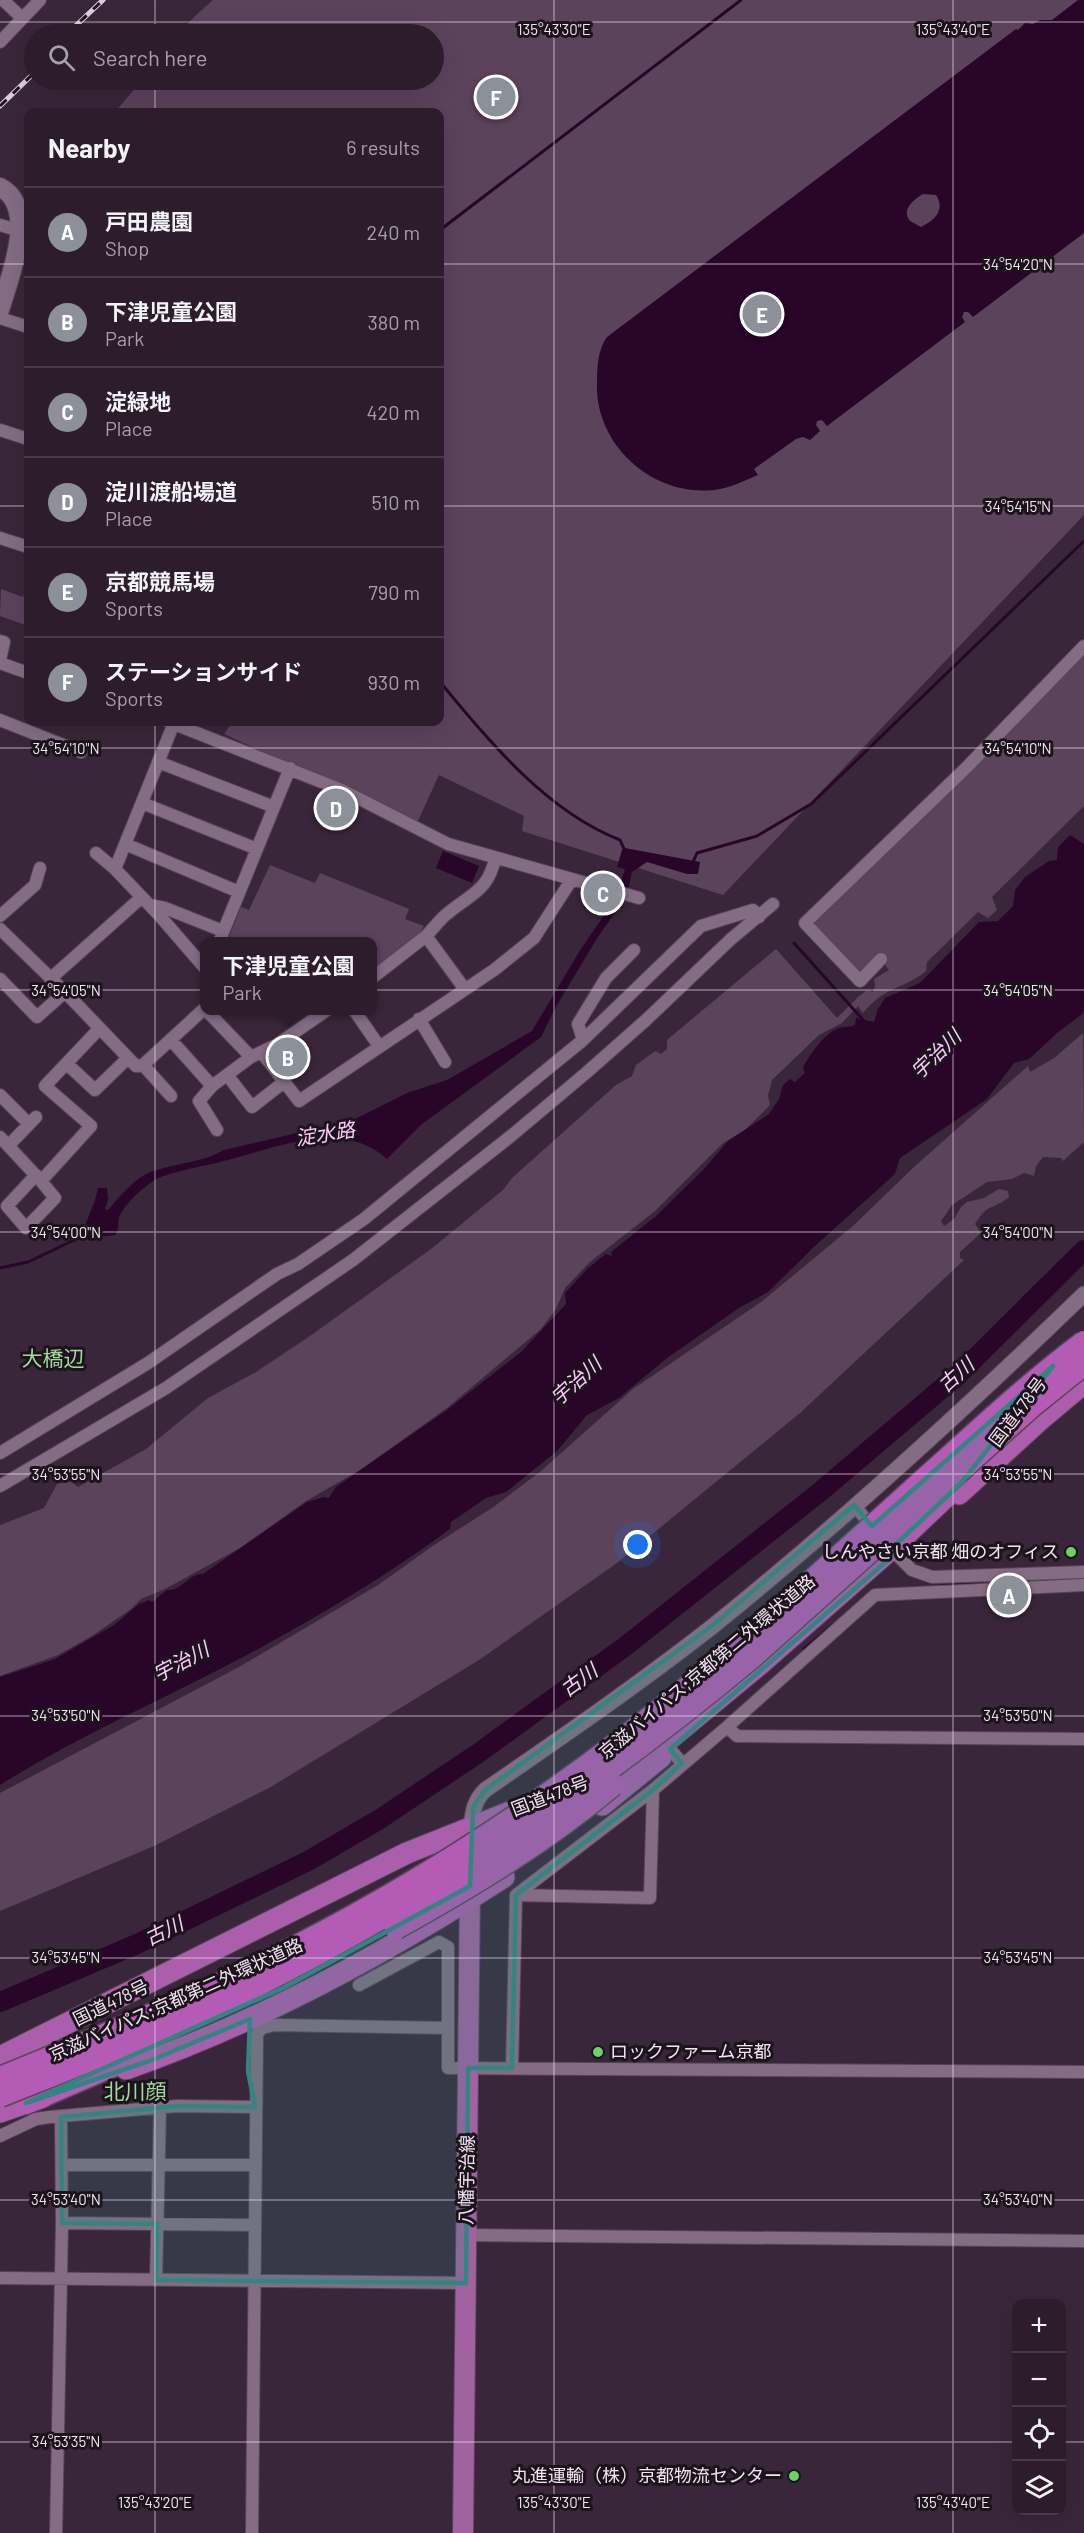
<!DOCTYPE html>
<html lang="en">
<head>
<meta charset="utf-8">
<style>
  :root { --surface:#2c1c2c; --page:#382938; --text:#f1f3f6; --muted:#a6a1a9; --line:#483a48; --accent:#8c9099 }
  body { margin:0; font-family:Barlow,"Noto Sans JP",sans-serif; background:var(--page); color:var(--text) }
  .controls { position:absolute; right:18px; bottom:18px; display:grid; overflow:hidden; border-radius:12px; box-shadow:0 6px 24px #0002 }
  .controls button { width:54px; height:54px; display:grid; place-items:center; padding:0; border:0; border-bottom:2px solid var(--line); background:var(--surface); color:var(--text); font:30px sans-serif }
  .you { position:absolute; left:638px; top:1545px; width:21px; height:21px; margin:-15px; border:4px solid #fff; border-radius:50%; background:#1a73e8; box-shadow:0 0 0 9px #1a73e833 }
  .badge { display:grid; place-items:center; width:39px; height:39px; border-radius:50%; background:var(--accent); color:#fff; font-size:20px; font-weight:700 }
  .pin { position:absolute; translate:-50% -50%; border:3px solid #fff; box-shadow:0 2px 6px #0006 }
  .popup { position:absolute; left:200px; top:937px; width:177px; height:78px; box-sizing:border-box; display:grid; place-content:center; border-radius:12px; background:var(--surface); filter:drop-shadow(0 2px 4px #0005); font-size:20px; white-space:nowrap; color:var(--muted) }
  .popup b { font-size:22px; color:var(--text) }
  .popup::after { content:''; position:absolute; left:50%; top:100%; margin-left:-12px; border:12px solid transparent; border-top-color:var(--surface) }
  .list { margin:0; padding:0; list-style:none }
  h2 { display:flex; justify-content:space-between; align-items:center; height:78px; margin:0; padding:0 24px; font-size:26px }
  h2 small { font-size:20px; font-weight:400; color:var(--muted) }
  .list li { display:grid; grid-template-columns:39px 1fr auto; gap:18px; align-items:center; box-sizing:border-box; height:90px; padding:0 24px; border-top:2px solid var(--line) }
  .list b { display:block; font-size:22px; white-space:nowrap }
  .list p { margin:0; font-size:20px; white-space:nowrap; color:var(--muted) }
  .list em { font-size:20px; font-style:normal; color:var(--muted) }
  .icon { flex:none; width:33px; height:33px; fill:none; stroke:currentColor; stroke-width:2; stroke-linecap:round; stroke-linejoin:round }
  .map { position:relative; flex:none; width:1084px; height:2533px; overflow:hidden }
  .search { position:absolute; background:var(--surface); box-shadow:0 6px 24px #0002; left:24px; top:24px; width:420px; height:66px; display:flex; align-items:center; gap:15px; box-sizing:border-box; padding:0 21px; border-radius:33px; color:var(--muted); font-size:22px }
  .panel { position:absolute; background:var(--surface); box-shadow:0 6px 24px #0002; left:24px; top:108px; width:420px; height:618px; border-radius:12px }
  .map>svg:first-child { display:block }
  .green { fill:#5c435c }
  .water { fill:#280529; fill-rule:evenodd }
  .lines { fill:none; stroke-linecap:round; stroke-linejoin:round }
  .stream { stroke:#280529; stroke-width:3 }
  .river { stroke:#280529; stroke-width:20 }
  .minor-casing { stroke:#564657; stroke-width:14 }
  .tertiary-casing { stroke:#564657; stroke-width:17 }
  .secondary-casing { stroke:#564657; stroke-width:20 }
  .primary-casing { stroke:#564657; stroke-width:22 }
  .trunk-casing { stroke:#564657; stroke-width:23 }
  .motorway-casing { stroke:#564657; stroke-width:25 }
  .minor { stroke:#846d84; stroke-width:12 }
  .tertiary { stroke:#846d84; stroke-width:15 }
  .secondary { stroke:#846d84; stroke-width:18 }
  .primary { stroke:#a062a1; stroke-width:20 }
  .trunk { stroke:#aa5eab; stroke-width:21 }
  .motorway { stroke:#b35bb5; stroke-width:22 }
  .rail-casing { stroke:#dbcedb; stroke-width:5 }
  .rail { stroke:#1c131c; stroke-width:3; stroke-dasharray:9; stroke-linecap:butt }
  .motorway-bridge-casing { stroke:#564657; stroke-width:25; stroke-linecap:butt }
  .motorway-bridge { stroke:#b35bb5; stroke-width:22 }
  .marked { fill:#318682; fill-opacity:0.2; stroke:#318682; stroke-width:4.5; stroke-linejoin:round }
  .ticks { fill:none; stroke:#f1e4f1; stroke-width:1.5; stroke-opacity:0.45 }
  .poi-dot { fill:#6bd363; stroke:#1c131c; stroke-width:2 }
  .labels { text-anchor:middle; stroke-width:6; stroke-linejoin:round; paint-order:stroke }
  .street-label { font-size:18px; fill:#f1e4f1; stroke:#1c131c }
  .poi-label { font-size:18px; fill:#f1e4f1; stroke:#1c131c; text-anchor:end }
  .water-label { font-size:20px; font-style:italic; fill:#fdcafd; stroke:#1c131c }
  .quarter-label { font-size:21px; fill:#a2d99d; stroke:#1c131c }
  .ticks-label { font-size:15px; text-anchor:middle; fill:#f1e4f1; stroke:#1c131c; stroke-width:6; stroke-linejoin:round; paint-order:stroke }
</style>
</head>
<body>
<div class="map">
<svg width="1084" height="2533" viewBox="0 0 1084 2533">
  <rect width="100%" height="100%" fill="#3a263a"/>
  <path class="green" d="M213 0H1084V515L723 895 522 831 524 816 439 775 417 823 224 734 232 722H440V112H115L142 80H434V34H179L194 17Z
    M28 581V626L0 616 1 589 23 597Z
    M1084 646V806L992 897 997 910 988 918 978 912 927 962 926 971C905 989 884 986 863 1013L858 1006 842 1023 819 1035 772 1080 768 1096 770 1105 746 1129 722 1144 655 1211 590 1262 565 1288 556 1309 541 1329 447 1408 360 1470 306 1501 240 1548 165 1589 141 1599 131 1609 92 1636 58 1655 0 1676V1525L44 1508 57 1484 70 1481 78 1487 146 1449 208 1398 256 1372 310 1336 431 1249 503 1190 512 1178 616 1085 632 1076 636 1065 655 1051 661 1054 667 1049V1040L776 949 837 1018 858 997 867 990 873 992 875 986 874 979 889 970 882 960 860 981 805 923Z
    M270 865 315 883 320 873 409 909 405 919 424 926 416 938 372 970V942H227L241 907 249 910Z
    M1083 1033 1084 1142 1063 1161 1061 1158 1043 1157 1036 1166 1034 1176 1024 1173 1012 1179 987 1182 952 1205 941 1221 944 1226 954 1219 961 1207 967 1202 984 1198 999 1189 1008 1191 1009 1197C994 1210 988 1202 975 1224L981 1233 960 1252V1258L964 1260 800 1413 617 1563 479 1660 269 1788 154 1846 0 1911V1793L239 1667 378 1585 434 1545 492 1508 541 1471 633 1389 761 1302 795 1274 853 1226 914 1167 1028 1066 1030 1072 1054 1058Z
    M292 1041 308 1062 286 1078 272 1060V1054Z"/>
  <path class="water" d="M1078 0H1084V233L973 317 968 312H964L962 317 965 322 827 426 822 420 817 421 816 425 820 431 810 440 803 437 796 439 754 469 758 475C744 481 730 488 714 490 652 497 594 444 597 382 597 367 598 349 607 337L1016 29 1018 30 1025 23 1033 24 1040 20H1052ZM923 194 936 195C946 210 934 221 921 227L910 221C901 210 913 200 923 194Z
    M1070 835 1084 844V1012L1081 1015 1057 1033 1029 1059 1014 1063 987 1099 900 1158 895 1174 816 1245 768 1292 739 1308 667 1358 619 1398 587 1415 557 1451 506 1492 486 1498 451 1522 450 1529C385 1577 316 1618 245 1656 164 1699 78 1736 0 1785V1677L55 1659 114 1625 139 1604 149 1600 152 1602 167 1590C182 1591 189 1573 203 1574L307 1502 324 1497 329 1498 336 1487 447 1410 521 1352 566 1304 565 1293 588 1268 606 1254 612 1256 611 1252 656 1216 703 1170 728 1141 769 1114 779 1099 783 1085 790 1079 795 1082 805 1073 803 1067C811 1053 822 1037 836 1029 842 1026 849 1028 855 1025L856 1018 874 1022 878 1009 885 998 920 983 979 922 998 921 1013 906 1015 890 1025 877 1049 861 1057 860 1058 847Z
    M625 848 700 862 698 874H687L647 862 632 872 628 890 619 888 625 869 617 867 622 850Z
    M443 851 479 866 472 883 436 868Z
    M615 899 623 901 596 940 557 1005 541 1037 422 1124 387 1159C341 1117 271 1150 220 1162 204 1166 165 1173 153 1181 143 1188 123 1205 119 1218 117 1225 120 1229 115 1235L97 1237 89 1241 83 1231 95 1200 98 1188H107L108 1200 105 1209 108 1210C118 1198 136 1177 151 1172 175 1163 202 1163 224 1150L353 1120 407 1093 447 1080 532 1031 579 952Z"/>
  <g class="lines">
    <path class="stream" d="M440 230 741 0
      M440 682C490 742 546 811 620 840L625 851
      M693 862 697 853 757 836 811 804 1084 541
      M794 943 865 1022
      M0 1268 28 1262 89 1233
      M941 1586 983 1584
      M804 1649 833 1625"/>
    <path class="river" d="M0 2002 137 1944 308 1861 380 1819 480 1752 627 1645 821 1491 959 1374 1084 1250"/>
    <g class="minor-casing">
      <path id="minor" d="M3 0 22 18
        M0 42 40 0
        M0 225 20 231
        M0 318 28 327
        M0 430 28 439
        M0 538 28 547
        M0 641 4 642 0 660
        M0 663 28 673
        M0 720 81 752
        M169 722 342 790 448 844 639 898
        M158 762 274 807
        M142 803 257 849
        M125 844 239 892
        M96 853 115 869 159 915 204 967
        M115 869 174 723
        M150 905 165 908 223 931
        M0 916 35 885 40 868
        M0 929 65 992 136 1066 143 1065 204 1009
        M426 936C433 929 440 919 448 913 471 894 489 890 495 858
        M219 942 290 768
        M881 959 860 981 805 923 966 768 1084 646
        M372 978 426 936 464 988
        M0 979 37 1017 65 992
        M50 979 142 897
        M206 1010 251 1057
        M354 1010 379 1046
        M419 1019 445 1062
        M171 1040 212 1086
        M583 1040 578 1024 606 978 634 950
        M262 1053 299 1101 494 970 534 938 572 879
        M67 1064 95 1090 128 1058
        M143 1065 171 1096
        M227 1075 252 1107 284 1082
        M0 1095 29 1124
        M217 1130 199 1101 212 1086 251 1057 278 1044 327 1010
        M0 1137 41 1181 91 1126 45 1086 99 1029
        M9 1145 36 1117
        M36 1175 7 1206 26 1228 55 1198 41 1181
        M0 1453 148 1363 277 1274 298 1264 364 1219 583 1040 701 926 753 910 759 917
        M0 1486 166 1388 353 1260 511 1136 586 1073 646 1020 731 939 773 904
        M854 1505 875 1530
        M888 1546 912 1570 932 1577 1084 1572
        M727 1727 737 1736 1084 1739
        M670 1749 682 1763
        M516 1895 650 1898 653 1790
        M359 1985 439 1942 448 1947V2068L1084 2072
        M512 2068 516 1895 653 1790 727 1727 875 1595 1084 1585
        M0 2136 36 2119 50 2117 177 2106 255 2107
        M62 2165H254
        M62 2223 254 2225
        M466 2235 1084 2241
        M0 2278 466 2283
        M156 2280 160 2107
        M56 2533 62 2223 61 2117
        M252 2533 257 2034 262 2028 275 2025 448 2028"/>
    </g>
    <g class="tertiary-casing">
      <path id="tertiary" d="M471 1826C473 1811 474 1801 485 1790 562 1737 639 1684 713 1626 842 1522 965 1409 1084 1294"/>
    </g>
    <g class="secondary-casing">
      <path id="secondary" d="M0 187C39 207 9 279 0 310"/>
    </g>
    <g class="primary-casing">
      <path id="primary" d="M463 2533 470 1886"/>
    </g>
    <g class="trunk-casing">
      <path id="trunk" d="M959 1494 1040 1420 1084 1383
        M632 1762 672 1737 759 1665 891 1549 966 1478
        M602 1805 661 1757
        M0 2057 407 1853 520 1808
        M126 2069C257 2023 387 1953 504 1877
        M0 2112 43 2097"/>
    </g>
    <g class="motorway-casing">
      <path id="motorway" d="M26 2103 147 2051"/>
    </g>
    <use href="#minor" class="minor"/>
    <use href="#tertiary" class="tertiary"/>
    <use href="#secondary" class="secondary"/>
    <use href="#primary" class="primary"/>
    <use href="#trunk" class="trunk"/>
    <use href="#motorway" class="motorway"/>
    <g class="rail-casing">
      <path id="rail" d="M67 34 103 0
        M0 106 34 73"/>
    </g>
    <use href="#rail" class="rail"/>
    <g class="motorway-bridge-casing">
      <path id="motorway-bridge" d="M396 1928C472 1886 546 1841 613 1785
        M0 2078C100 2037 201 1996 297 1946 439 1873 571 1784 694 1682 781 1611 864 1533 948 1458 992 1418 1036 1378 1084 1342
        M0 2096C80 2064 161 2033 238 1995 427 1901 589 1793 751 1658L1032 1406 1084 1364"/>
    </g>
    <use href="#motorway-bridge" class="motorway-bridge"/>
  </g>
  <path class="marked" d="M1053 1366 962 1482 891 1549 895 1554 670 1749 682 1763 653 1790 516 1895 512 2068H468L466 2283 156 2280 157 2224 62 2223 61 2117 177 2106 255 2107 248 2071 250 2019 152 2060 26 2103 283 1988 470 1886 473 1807 485 1790 713 1625 854 1505 872 1526Z"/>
  <path class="ticks" d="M155 0V34M554 0V2533M953 0V2533M0 22H1084M155 80V112M0 264H28M440 264H1084M0 506H28M440 506H1084M155 722V2533M0 748H1084M0 990H1084M0 1232H1084M0 1474H1084M0 1716H1084M0 1958H1084M0 2200H1084M0 2442H1016M1062 2442H1084"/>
  <g class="poi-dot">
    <circle cx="1071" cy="1552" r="6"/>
    <circle cx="598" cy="2052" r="6"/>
    <circle cx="794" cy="2476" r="6"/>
  </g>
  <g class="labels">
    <g class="street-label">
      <text transform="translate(1018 1412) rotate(-53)" y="6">国道478号</text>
      <text transform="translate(707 1667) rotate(-40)" y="6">京滋バイパス;京都第二外環状道路</text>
      <text transform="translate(550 1796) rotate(-21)" y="6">国道478号</text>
      <text transform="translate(176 2000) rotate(-24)" y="6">京滋バイパス;京都第二外環状道路</text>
      <text transform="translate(111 2003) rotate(-26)" y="6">国道478号</text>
      <text transform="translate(467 2180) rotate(-89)" y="6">八幡宇治線</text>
    </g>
    <g class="poi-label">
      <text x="1059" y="1558">しんやさい京都 畑のオフィス</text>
      <text x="610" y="2058" text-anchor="start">ロックファーム京都</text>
      <text x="782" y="2482">丸進運輸（株）京都物流センター</text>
    </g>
    <g class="water-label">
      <text transform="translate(936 1054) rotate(-44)" y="7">宇治川</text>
      <text transform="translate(325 1134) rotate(-9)" y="7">淀水路</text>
      <text transform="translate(956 1375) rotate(-42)" y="7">古川</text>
      <text transform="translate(576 1381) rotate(-42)" y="7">宇治川</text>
      <text transform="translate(181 1662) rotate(-28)" y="7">宇治川</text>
      <text transform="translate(579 1680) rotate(-36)" y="7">古川</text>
      <text transform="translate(164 1931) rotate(-26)" y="7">古川</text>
    </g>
    <g class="quarter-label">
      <text x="53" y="1366">大橋辺</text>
      <text x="135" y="2099">北川顔</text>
    </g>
  </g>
  <g class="ticks-label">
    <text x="554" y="35">135°43'30"E</text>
    <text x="953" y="35">135°43'40"E</text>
    <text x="1018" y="270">34°54'20"N</text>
    <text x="1018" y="512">34°54'15"N</text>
    <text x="66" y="754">34°54'10"N</text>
    <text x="1018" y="754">34°54'10"N</text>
    <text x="66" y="996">34°54'05"N</text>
    <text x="1018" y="996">34°54'05"N</text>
    <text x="66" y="1238">34°54'00"N</text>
    <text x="1018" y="1238">34°54'00"N</text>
    <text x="66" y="1480">34°53'55"N</text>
    <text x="1018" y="1480">34°53'55"N</text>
    <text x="66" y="1721">34°53'50"N</text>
    <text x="1018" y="1721">34°53'50"N</text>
    <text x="66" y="1963">34°53'45"N</text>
    <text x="1018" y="1963">34°53'45"N</text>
    <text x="66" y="2205">34°53'40"N</text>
    <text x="1018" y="2205">34°53'40"N</text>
    <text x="66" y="2447">34°53'35"N</text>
    <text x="155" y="2508">135°43'20"E</text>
    <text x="554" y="2508">135°43'30"E</text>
    <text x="953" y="2508">135°43'40"E</text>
  </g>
</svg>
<div class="controls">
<button>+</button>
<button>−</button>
<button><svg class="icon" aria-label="locate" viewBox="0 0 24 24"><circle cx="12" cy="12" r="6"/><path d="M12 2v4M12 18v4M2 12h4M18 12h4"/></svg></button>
<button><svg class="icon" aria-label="layers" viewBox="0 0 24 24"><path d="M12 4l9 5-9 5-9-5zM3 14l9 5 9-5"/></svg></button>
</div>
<div class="you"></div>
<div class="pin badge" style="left:1009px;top:1595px">A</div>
<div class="pin badge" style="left:288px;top:1057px">B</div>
<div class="popup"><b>下津児童公園</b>Park</div>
<div class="pin badge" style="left:603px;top:893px">C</div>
<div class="pin badge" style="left:336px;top:808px">D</div>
<div class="pin badge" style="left:762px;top:314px">E</div>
<div class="pin badge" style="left:496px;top:97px">F</div>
<div class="search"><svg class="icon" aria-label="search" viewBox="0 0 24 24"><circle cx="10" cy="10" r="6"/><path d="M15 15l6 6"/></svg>Search here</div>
<section class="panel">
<h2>Nearby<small>6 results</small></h2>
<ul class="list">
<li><span class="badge">A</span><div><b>戸田農園</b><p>Shop</p></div><em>240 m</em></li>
<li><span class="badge">B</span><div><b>下津児童公園</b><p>Park</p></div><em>380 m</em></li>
<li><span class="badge">C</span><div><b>淀緑地</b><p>Place</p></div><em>420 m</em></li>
<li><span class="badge">D</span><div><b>淀川渡船場道</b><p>Place</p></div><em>510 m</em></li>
<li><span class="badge">E</span><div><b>京都競馬場</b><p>Sports</p></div><em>790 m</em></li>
<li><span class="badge">F</span><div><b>ステーションサイド</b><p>Sports</p></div><em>930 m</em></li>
</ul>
</section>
</div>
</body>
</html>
